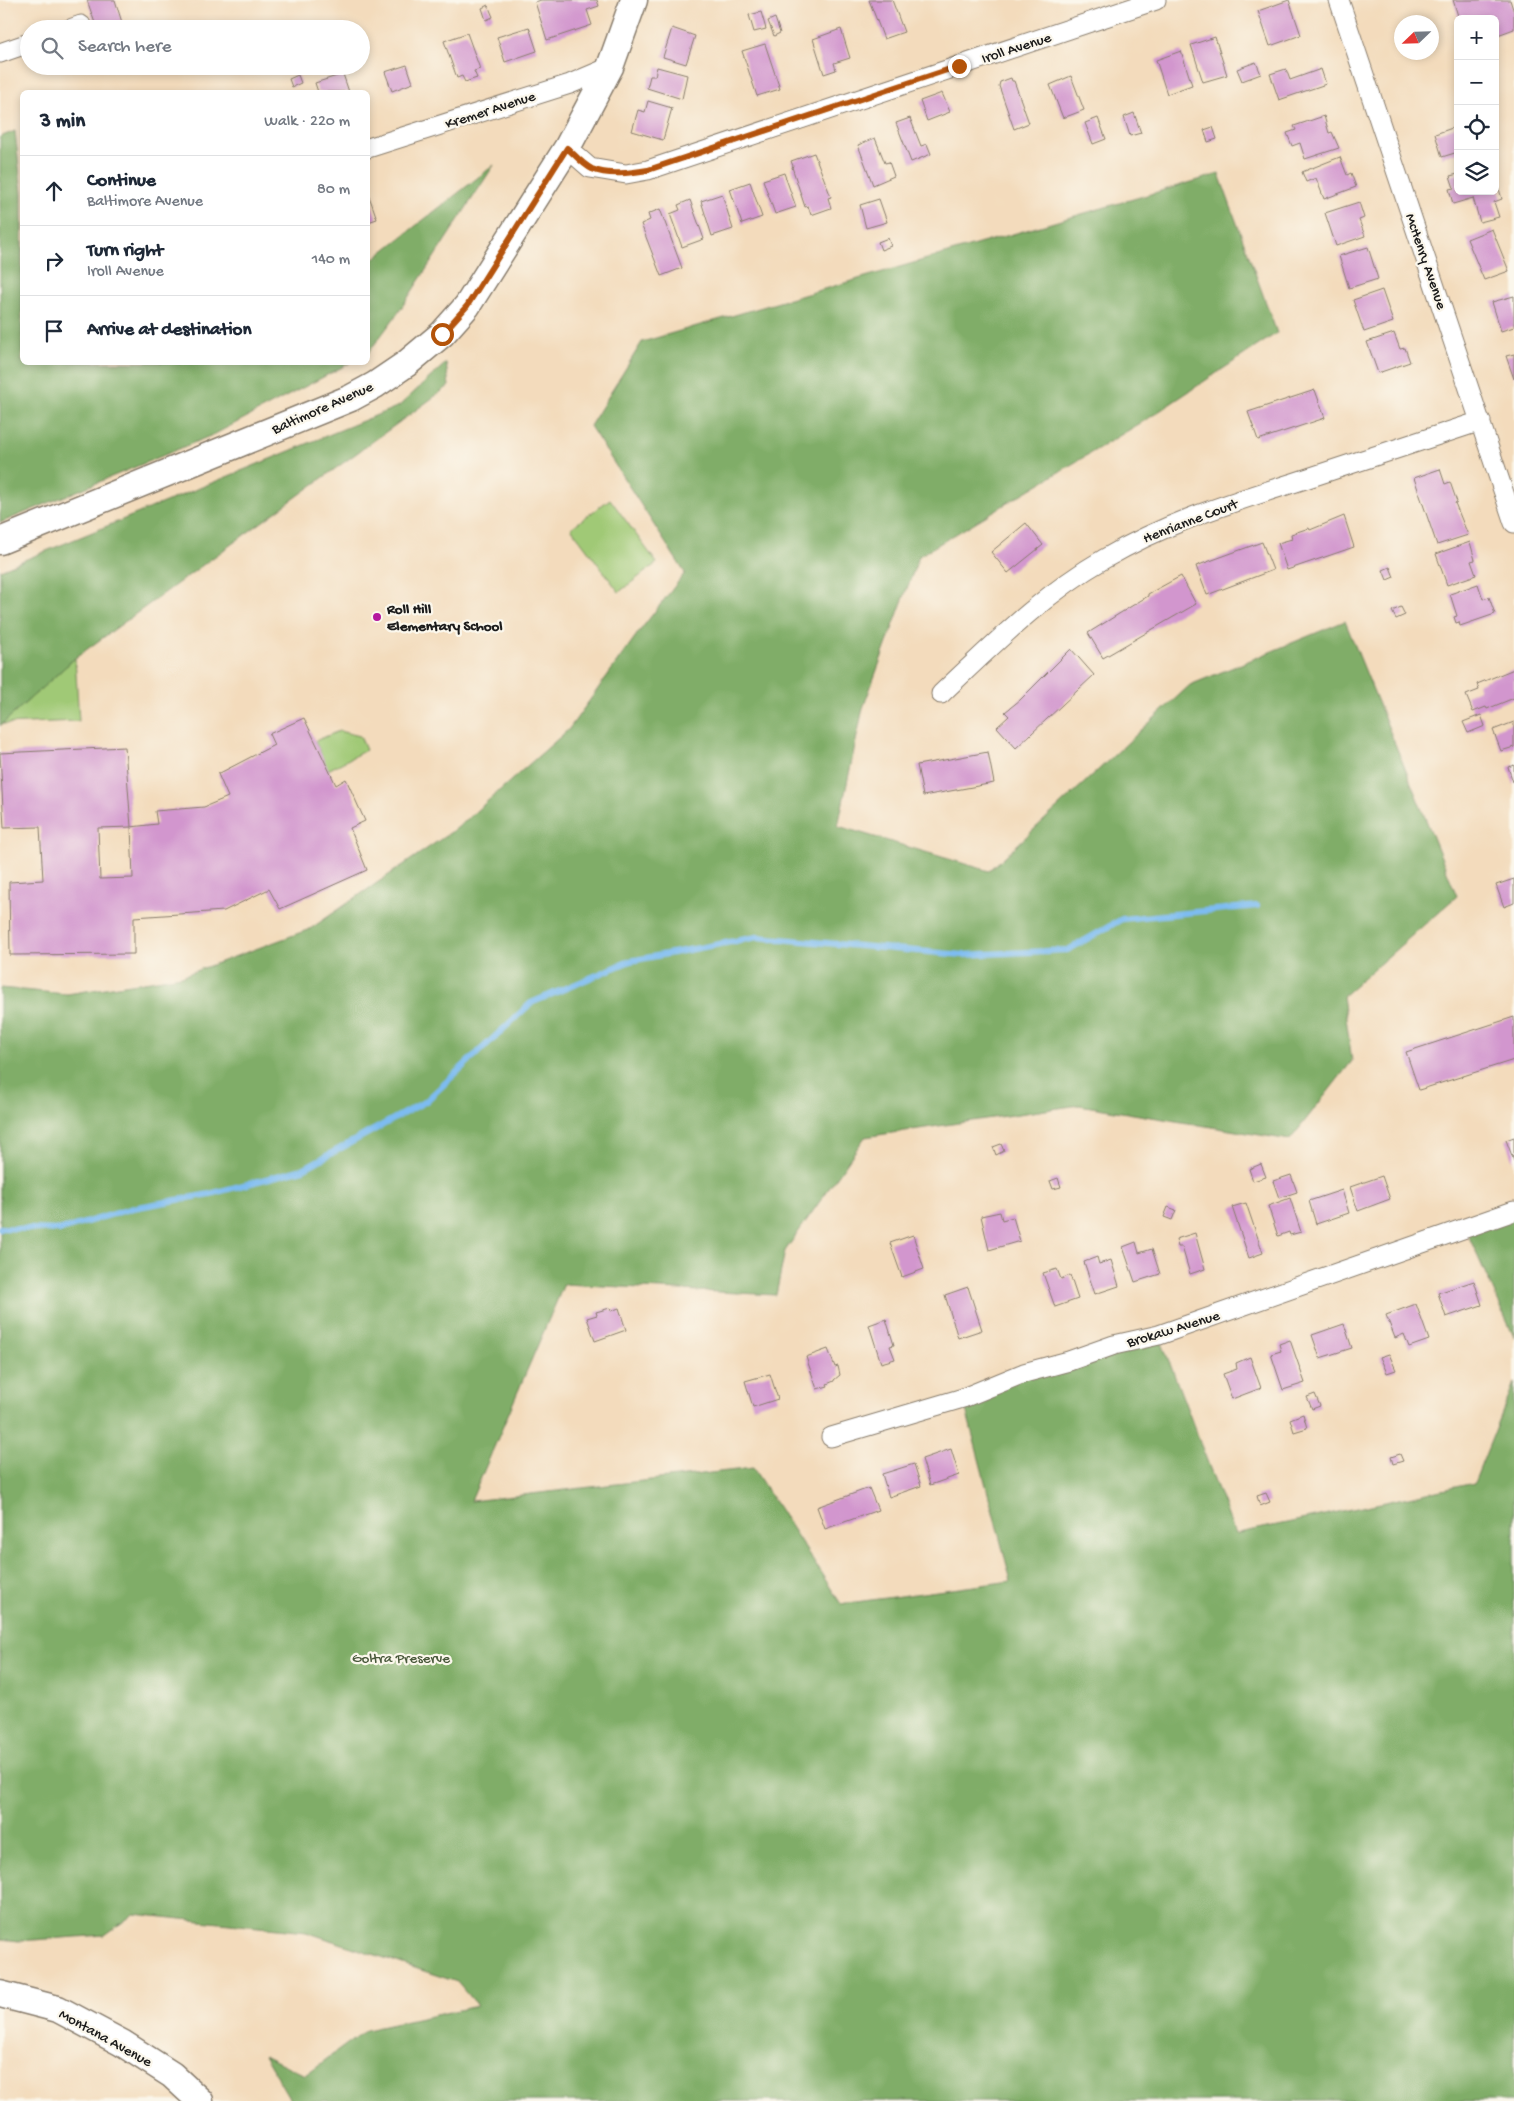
<!DOCTYPE html>
<html lang="en">
<head>
<meta charset="utf-8">
<style>
  :root { --surface:#fff; --page:#f2f2f3; --text:#1f2937; --muted:#747a83; --line:#e0e1e3 }
  body { margin:0; font-family:"Gochi Hand",sans-serif; background:var(--page); color:var(--text) }
  .controls { position:absolute; right:15px; top:15px; display:grid; overflow:hidden; border-radius:8px; box-shadow:0 2px 8px #0003 }
  .controls button { width:45px; height:45px; display:grid; place-items:center; padding:0; border:0; border-bottom:1px solid var(--line); background:var(--surface); color:var(--text); font:25px sans-serif }
  .compass { position:absolute; left:1394px; top:15px; width:45px; height:45px; border-radius:50%; background:var(--surface); box-shadow:0 2px 8px #0003; rotate:247deg }
  .stop { position:absolute; width:15px; height:15px; margin:-11px; border:4px solid #b45309; border-radius:50%; background:#fff }
  .stop.end { background:#b45309; border-color:#fff; box-shadow:0 1px 5px #0008 }
  .list { margin:0; padding:0; list-style:none }
  h2 { display:flex; justify-content:space-between; align-items:center; height:65px; margin:0; padding:0 20px; font-size:21px }
  h2 small { font-size:16px; font-weight:400; color:var(--muted) }
  .list li { display:grid; grid-template-columns:32px 1fr auto; gap:15px; align-items:center; box-sizing:border-box; height:70px; padding:0 20px; border-top:1px solid var(--line) }
  .list b { display:block; font-size:19px; white-space:nowrap }
  .list p { margin:0; font-size:16px; white-space:nowrap; color:var(--muted) }
  .list em { font-size:16px; font-style:normal; color:var(--muted) }
  .icon { flex:none; width:28px; height:28px; fill:none; stroke:currentColor; stroke-width:2; stroke-linecap:round; stroke-linejoin:round }
  .map { position:relative; flex:none; width:1514px; height:2101px; overflow:hidden }
  .search { position:absolute; background:var(--surface); box-shadow:0 2px 8px #0003; left:20px; top:20px; width:350px; height:55px; display:flex; align-items:center; gap:12px; box-sizing:border-box; padding:0 18px; border-radius:28px; color:var(--muted); font-size:19px }
  .panel { position:absolute; background:var(--surface); box-shadow:0 2px 8px #0003; left:20px; top:90px; width:350px; height:275px; border-radius:8px }
  .map>svg:first-child { display:block }
  .green { fill:#a0c976; stroke:#5e7249 }
  .forest { fill:#80ad67; stroke:#4e6442 }
  .lines { fill:none; stroke-linecap:round; stroke-linejoin:round }
  .stream { stroke:#7dbcf1; stroke-width:6 }
  .building { fill:#d296ce }
  .street-casing { stroke:#887c6c; stroke-width:21 }
  .secondary-casing { stroke:#887c6c; stroke-width:29 }
  .street { stroke:#fff; stroke-width:19 }
  .secondary { stroke:#fff; stroke-width:26 }
  .route { stroke:#b45309; stroke-width:6 }
  .poi-dot { fill:#b5179e; stroke:#fbf7ec; stroke-width:2 }
  .labels { text-anchor:middle; stroke-width:4.5; stroke-linejoin:round; paint-order:stroke }
  .street-label { font-size:15px; fill:#1c1c1c; stroke:#fbf7ec }
  .poi-label { font-size:15px; font-weight:bold; fill:#1c1c1c; stroke:#fbf7ec; text-anchor:start }
  .park-label { font-size:15px; fill:#4a593c; stroke:#fbf7ec }
</style>
</head>
<body>
<div class="map">
<svg width="1514" height="2101" viewBox="0 0 1514 2101">
  <rect width="100%" height="100%" fill="#fbf7ec"/>
  <filter id="ink" filterUnits="userSpaceOnUse"><feTurbulence type="fractalNoise" baseFrequency=".02" numOctaves="2"/><feDisplacementMap in="SourceGraphic" scale="10" xChannelSelector="R" yChannelSelector="G"/><feConvolveMatrix kernelMatrix="1 2 1 2 8 2 1 2 1" color-interpolation-filters="sRGB"/></filter>
  <filter id="wash" filterUnits="userSpaceOnUse"><feTurbulence type="fractalNoise" baseFrequency=".0096" numOctaves="4" result="noise"/><feDisplacementMap in="SourceGraphic" scale="20" xChannelSelector="R" yChannelSelector="G"/><feGaussianBlur stdDeviation="1.12" result="paint"/><feColorMatrix in="noise" values="0 0 0 0 0 0 0 0 0 0 0 0 0 0 0 0 0 1.4 0 .05"/><feComposite in="paint" operator="in"/></filter>
  <g filter="url(#wash)">
    <rect width="100%" height="100%" fill="#f3dbbc"/>
    <path class="green" d="M610 499 657 563 619 592 571 528Z
      M75 658 79 721 2 724Z
      M339 731 360 736 366 750 328 770 315 741Z"/>
    <path class="forest" d="M15 131 22 193V362L350 363 215 434 0 523V137Z
      M494 165 398 313 368 353V263Z
      M1219 174 1277 333 1149 418 919 556 863 708 838 826 989 871 1190 685 1345 621 1457 896 1343 996 1352 1061 1290 1140 1079 1105 865 1137 785 1251 776 1295 564 1284 471 1501 753 1468 841 1604 1011 1581 963 1398 1159 1335 1235 1534 1474 1483 1514 1383V2101H291L264 2055 305 2075 366 2030 477 2006 457 1982 306 1932 134 1914 105 1935 19 1941 0 1939V988L67 994 182 976 310 929 457 828 569 729 638 633 685 573 590 426 642 342Z
      M446 363 449 386 75 658 0 726V570L399 406Z
      M1514 1211V1337L1465 1228Z"/>
    <g class="lines">
      <path class="stream" d="M0 1228 61 1230 133 1208 210 1194 303 1169 426 1101 531 1003 630 961 757 937 963 955 1068 950 1122 919 1257 906"/>
    </g>
    <g id="blocks">
      <path class="building" d="M87 0H115L124 29H97Z
        M541 0H597L599 6 587 10 592 25 547 40 535 2Z
        M869 0H892L904 32 884 39Z
        M1289 0 1301 35 1270 46 1258 11Z
        M1453 0H1510L1514 12V29L1495 36V19H1459Z
        M488 5 493 17 486 20 482 8Z
        M761 12 766 29 754 32 749 15Z
        M775 18 780 33 774 36 768 21Z
        M529 27 537 51 505 62 497 37Z
        M672 28 695 36 686 64 663 57Z
        M841 29 850 58 834 63 836 70 824 74 813 39Z
        M467 33 480 69 474 71 477 78 465 82 462 76 457 78 444 41Z
        M1215 37 1227 75 1203 82 1191 45Z
        M765 44 780 89 757 96 742 51Z
        M1181 51 1192 85 1167 94 1156 60Z
        M1256 62 1261 74 1242 81 1237 69Z
        M407 65 413 83 392 91 385 72Z
        M657 67 687 75 682 99 647 88 650 76H655Z
        M1286 69 1290 80 1321 69 1326 84 1279 100 1270 74Z
        M343 74 349 92H318L315 83Z
        M298 75 301 83 292 87 289 79Z
        M1071 76 1084 110 1063 118 1050 85Z
        M1011 78 1012 81H1014L1029 123 1014 129 999 86 1000 82Z
        M942 93 950 112 927 121 920 101Z
        M648 101 672 108 663 140 632 131 638 110 645 112Z
        M1134 113 1141 133 1130 136 1124 117Z
        M1324 116 1329 133 1332 132 1339 148 1305 159 1300 143 1292 146 1287 133 1296 130 1294 126Z
        M910 118 921 146 927 144 931 154 911 162 896 123Z
        M1098 118 1106 139 1093 144 1085 123Z
        M1458 126V152L1442 157 1435 134Z
        M1213 127 1217 139 1208 142 1204 130Z
        M875 138 885 163 889 162 894 176 873 185 858 145Z
        M814 153 831 197 828 198 831 208 811 215 808 206 805 207 792 167 793 166 791 161Z
        M1340 157 1347 175 1351 173 1356 187 1324 199 1316 178 1306 182 1302 172Z
        M784 173 796 207 775 214 763 180Z
        M1458 174V191H1495L1496 179 1502 199 1494 202 1499 217 1480 222 1473 198 1453 204 1449 189 1454 188 1450 176Z
        M750 182 762 217 742 224 730 189Z
        M368 193 377 219 368 222Z
        M722 194 733 229 712 236 701 201Z
        M879 199 887 222 866 228 860 205Z
        M690 200 704 239 682 247 670 214 680 210 678 205Z
        M1359 202 1364 218 1359 220 1365 236 1336 246 1325 213Z
        M660 209 682 268 661 276 641 224 650 220 648 214Z
        M1492 229 1509 271 1484 280 1467 239Z
        M888 238 891 246 881 250 878 242Z
        M1368 247 1378 279 1349 288 1339 256Z
        M1382 290 1393 322 1364 332 1353 300Z
        M1514 296V327L1501 331 1492 302Z
        M1394 333 1400 349 1405 348 1410 362 1378 373 1367 342Z
        M1514 354V379L1506 356Z
        M1315 390 1325 418 1258 440 1248 412Z
        M1440 469 1445 484 1450 482 1457 502 1455 503 1468 535 1437 545 1414 478Z
        M1344 516 1354 547 1287 570 1278 543 1292 539 1291 534 1309 528 1310 530Z
        M1026 523 1043 545 1008 573 991 552Z
        M1262 542 1273 570 1207 595 1196 566Z
        M1470 542 1475 560 1471 561 1476 575 1447 585 1436 554Z
        M1390 567 1394 577 1387 580 1383 570Z
        M1181 576 1196 604 1103 658 1088 633 1148 596V594Z
        M1478 584 1483 599 1489 597 1495 614 1460 626 1459 622 1456 623 1454 617 1457 616 1450 594Z
        M1401 607 1405 615 1396 619 1392 611Z
        M1071 649 1094 675 1016 748 997 727 1009 716 1005 712 1020 700Z
        M1514 669V698L1487 709 1486 707 1473 712 1466 695 1479 690 1477 684Z
        M1481 715 1485 726 1468 733 1463 722Z
        M304 718 336 785 346 779 365 821 350 828 367 870 280 909 269 889 224 911 134 917V954L10 955 9 882 43 880 40 827 4 828 0 753 125 747 131 827 98 828 100 879 133 878 131 827 157 824 155 811 204 807 228 797 218 774 274 745 269 734Z
        M1514 722V747L1501 751 1493 730Z
        M988 752 994 783 923 796 917 765Z
        M1514 765V785L1508 767Z
        M1514 879V903L1504 907 1496 885Z
        M1514 1017V1060L1419 1090 1406 1052Z
        M1514 1137V1161L1506 1140Z
        M1001 1144 1004 1151 996 1155 993 1147Z
        M1261 1164 1266 1177 1253 1181 1249 1169Z
        M1291 1175 1297 1192 1279 1198 1273 1181Z
        M1382 1176 1390 1199 1358 1211 1350 1187Z
        M1058 1178 1061 1187 1053 1189 1050 1181Z
        M1342 1190 1349 1213 1316 1224 1309 1201Z
        M1290 1198 1301 1232 1290 1235 1289 1232 1278 1236 1268 1206Z
        M1246 1203 1263 1253 1249 1258 1232 1207Z
        M1168 1207 1176 1210 1172 1220 1164 1217Z
        M1000 1212 1002 1220 1013 1217 1020 1241 989 1250 981 1216Z
        M1195 1233 1205 1269 1190 1274 1182 1247H1178L1176 1239Z
        M913 1235 924 1269 902 1277 890 1243Z
        M1136 1242 1139 1253 1152 1249 1160 1274 1135 1282 1123 1247Z
        M1097 1257 1099 1264 1111 1260 1119 1286 1095 1294 1084 1262Z
        M1057 1269 1061 1279 1070 1275 1078 1299 1055 1307 1043 1273Z
        M1474 1281 1482 1305 1446 1317 1438 1293Z
        M968 1287 982 1330 958 1338 945 1295Z
        M1416 1304 1429 1340 1409 1347 1404 1334 1395 1338 1386 1315Z
        M610 1308 611 1311 619 1308 626 1330 595 1341 587 1318 597 1315 596 1312Z
        M886 1319 894 1345 890 1346 895 1359 881 1363 869 1325Z
        M1344 1324 1352 1348 1320 1358 1312 1335Z
        M1290 1340 1305 1383 1283 1390 1271 1354 1281 1351 1279 1344Z
        M828 1349 835 1367 838 1366 840 1375 834 1380V1381L827 1384 828 1386 817 1389 806 1357Z
        M1389 1354 1396 1370 1387 1373 1380 1357Z
        M1250 1357 1261 1388 1232 1399 1223 1374 1237 1369 1236 1363Z
        M770 1374 778 1399 753 1407 745 1381Z
        M1315 1394 1320 1406 1312 1409 1307 1397Z
        M1303 1414 1307 1428 1294 1432 1290 1419Z
        M951 1449 959 1475 930 1485 922 1459Z
        M1400 1454 1403 1461 1393 1464 1391 1457Z
        M914 1464 921 1486 889 1497 882 1474Z
        M869 1488 878 1510 825 1529 817 1507Z
        M1266 1493 1270 1502 1260 1506 1257 1496Z"/>
    </g>
  </g>
  <g filter="url(#ink)">
    <use href="#blocks" fill-opacity="0" stroke="#887c6c" stroke-width="1"/>
    <g class="lines">
      <g class="street-casing">
        <path id="street" d="M1339 0 1514 523
          M70 29 81 25
          M0 53 29 43
          M368 148 570 84 610 67
          M567 148 590 168 626 174 648 170 1156 0
          M941 694C992 646 1043 594 1104 559 1165 523 1227 504 1293 483 1356 462 1418 442 1481 421
          M831 1437 963 1398 1024 1373 1069 1361 1114 1345 1159 1335 1514 1211"/>
      </g>
      <g class="secondary-casing">
        <path id="secondary" d="M0 541 351 398 375 385 406 364 442 334 467 306 567 148 610 67 634 0
          M0 1994 58 2009 122 2043 172 2075 200 2101"/>
      </g>
      <use href="#street" class="street"/>
      <use href="#secondary" class="secondary"/>
    </g>
  </g>
  <g class="lines" filter="url(#ink)">
    <path class="route" d="M442 334 467 306 567 148C574 154 583 165 592 169 609 176 630 173 648 170L959 66"/>
  </g>
  <circle class="poi-dot" cx="377" cy="617" r="5"/>
  <g class="labels">
    <g class="street-label">
      <text transform="translate(1016 47) rotate(-18)" y="5">Iroll Avenue</text>
      <text transform="translate(490 109) rotate(-18)" y="5">Kremer Avenue</text>
      <text transform="translate(1427 261) rotate(71)" y="5">McHenry Avenue</text>
      <text transform="translate(322 407) rotate(-24)" y="5">Baltimore Avenue</text>
      <text transform="translate(1190 520) rotate(-21)" y="5">Henrianne Court</text>
      <text transform="translate(1173 1328) rotate(-17)" y="5">Brokaw Avenue</text>
      <text transform="translate(106 2037) rotate(29)" y="5">Montana Avenue</text>
    </g>
    <g class="poi-label">
      <text x="387" y="613">Roll Hill<tspan x="387" dy="17">Elementary School</tspan></text>
    </g>
    <g class="park-label">
      <text x="401" y="1662">Goltra Preserve</text>
    </g>
  </g>
</svg>
<div class="controls">
<button>+</button>
<button>−</button>
<button><svg class="icon" aria-label="locate" viewBox="0 0 24 24"><circle cx="12" cy="12" r="6"/><path d="M12 2v4M12 18v4M2 12h4M18 12h4"/></svg></button>
<button><svg class="icon" aria-label="layers" viewBox="0 0 24 24"><path d="M12 4l9 5-9 5-9-5zM3 14l9 5 9-5"/></svg></button>
</div>
<svg class="compass" viewBox="-18 -18 36 36"><path d="M0-13l5 13h-10z" fill="#e53935"/><path d="M0 13l5-13h-10z" fill="#747a83"/></svg>
<div class="stop" style="left:442px;top:334px"></div>
<div class="stop end" style="left:959px;top:66px"></div>
<div class="search"><svg class="icon" aria-label="search" viewBox="0 0 24 24"><circle cx="10" cy="10" r="6"/><path d="M15 15l6 6"/></svg>Search here</div>
<section class="panel">
<h2>3 min<small>Walk · 220 m</small></h2>
<ul class="list">
<li><svg class="icon" aria-label="ahead" viewBox="0 0 24 24"><path d="M12 20V5M6 11l6-6 6 6"/></svg><div><b>Continue</b><p>Baltimore Avenue</p></div><em>80 m</em></li>
<li><svg class="icon" aria-label="right" viewBox="0 0 24 24"><path d="M7 20v-9h11M14 6l5 5-5 5"/></svg><div><b>Turn right</b><p>Iroll Avenue</p></div><em>140 m</em></li>
<li><svg class="icon" aria-label="arrive" viewBox="0 0 24 24"><path d="M6 21V4h12l-3 4 3 4H6"/></svg><div><b>Arrive at destination</b></div></li>
</ul>
</section>
</div>
</body>
</html>
